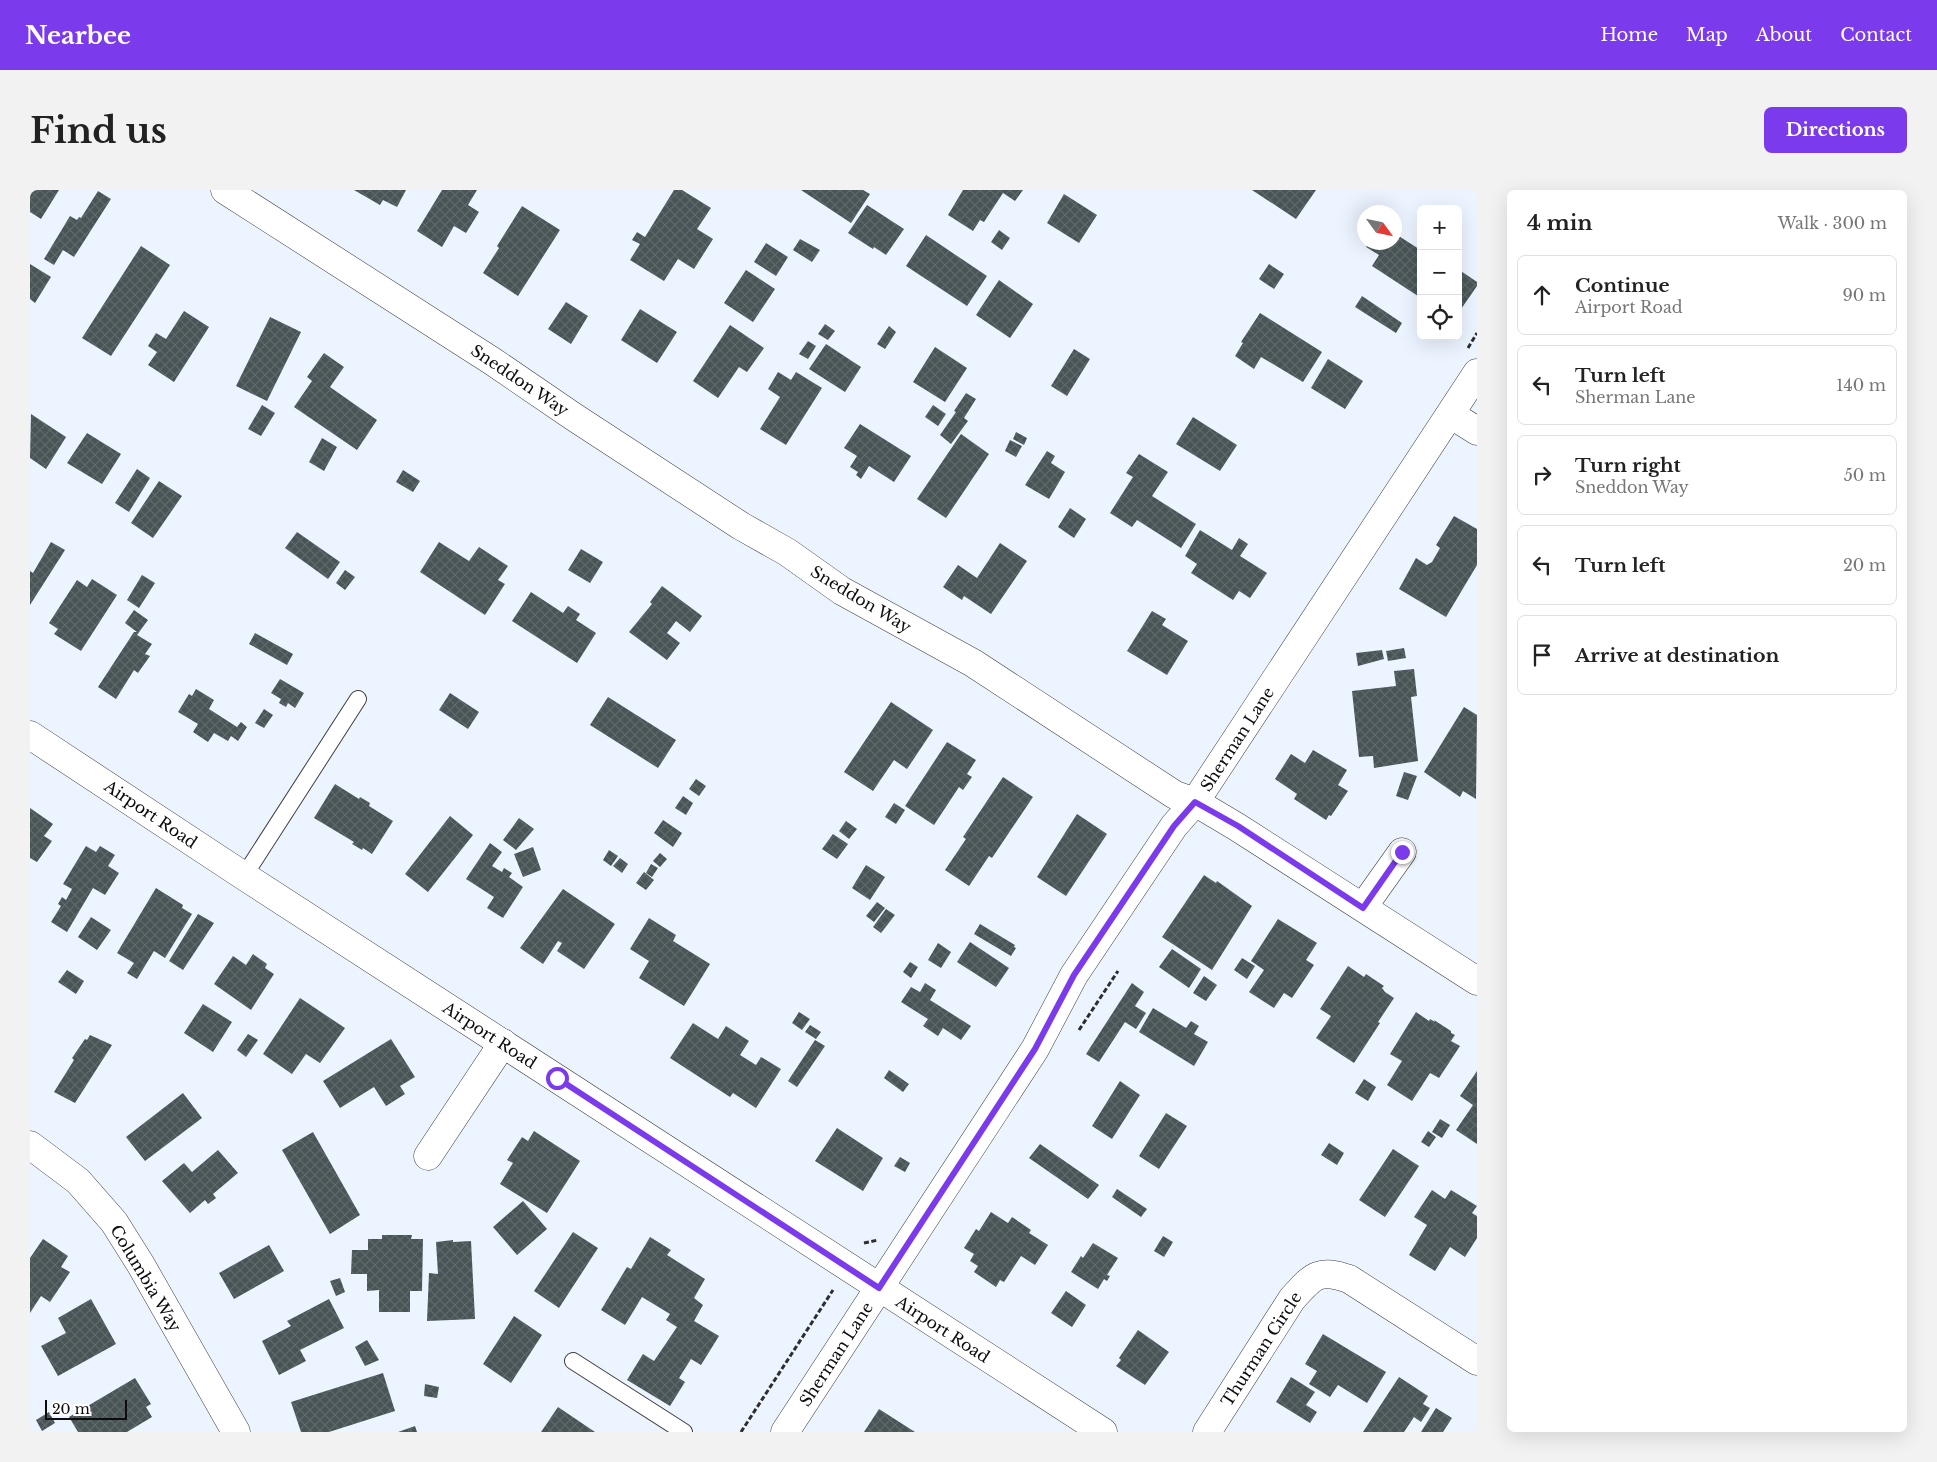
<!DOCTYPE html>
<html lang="en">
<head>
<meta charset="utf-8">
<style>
  :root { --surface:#fff; --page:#f2f2f2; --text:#222; --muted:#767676; --line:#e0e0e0; --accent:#7c3aed }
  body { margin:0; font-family:"Libre Baskerville",serif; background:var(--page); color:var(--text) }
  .controls { position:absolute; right:15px; top:15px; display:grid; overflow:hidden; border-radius:8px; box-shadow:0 5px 20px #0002 }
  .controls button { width:45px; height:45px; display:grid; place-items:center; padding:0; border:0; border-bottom:1px solid var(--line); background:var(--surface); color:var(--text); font:25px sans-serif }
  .compass { position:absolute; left:1327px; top:15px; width:45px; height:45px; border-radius:50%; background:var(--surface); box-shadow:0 5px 20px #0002; rotate:123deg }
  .scale { position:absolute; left:15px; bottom:12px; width:82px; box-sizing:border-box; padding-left:5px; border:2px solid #0c0c0c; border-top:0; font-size:14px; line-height:18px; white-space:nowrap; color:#0c0c0c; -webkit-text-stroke:4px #fff; paint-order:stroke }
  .stop { position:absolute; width:15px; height:15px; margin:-11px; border:4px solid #7c3aed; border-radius:50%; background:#fff }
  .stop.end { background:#7c3aed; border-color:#fff; box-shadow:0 1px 5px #0008 }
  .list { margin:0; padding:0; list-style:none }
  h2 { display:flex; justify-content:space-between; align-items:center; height:65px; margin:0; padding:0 20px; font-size:21px }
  h2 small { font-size:16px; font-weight:400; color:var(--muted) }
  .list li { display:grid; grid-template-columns:32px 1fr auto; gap:15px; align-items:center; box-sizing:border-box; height:80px; margin:0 10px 10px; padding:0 10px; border:1px solid var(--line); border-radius:8px }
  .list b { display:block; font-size:19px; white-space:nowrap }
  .list p { margin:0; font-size:16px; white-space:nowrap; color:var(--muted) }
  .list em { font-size:16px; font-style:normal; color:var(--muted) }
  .icon { flex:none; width:28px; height:28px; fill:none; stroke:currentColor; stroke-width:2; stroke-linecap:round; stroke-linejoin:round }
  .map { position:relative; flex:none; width:1447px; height:1242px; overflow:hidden; border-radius:8px }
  header { display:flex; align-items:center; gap:30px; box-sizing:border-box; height:70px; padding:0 25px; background:var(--accent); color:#fff }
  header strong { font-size:24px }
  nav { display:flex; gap:28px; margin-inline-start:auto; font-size:18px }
  .intro { display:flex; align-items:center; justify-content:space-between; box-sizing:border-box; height:120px; padding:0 30px }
  h1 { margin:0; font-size:35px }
  .button { padding:12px 22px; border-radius:8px; background:var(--accent); color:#fff; font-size:18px; font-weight:700 }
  main { display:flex; gap:30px; padding:0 30px }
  aside { flex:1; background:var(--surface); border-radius:8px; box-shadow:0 5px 20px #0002 }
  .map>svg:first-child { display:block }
  .building { fill:url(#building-cross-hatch) }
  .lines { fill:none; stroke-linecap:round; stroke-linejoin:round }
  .service-casing { stroke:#3f3f3f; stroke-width:18 }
  .minor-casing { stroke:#3f3f3f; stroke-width:29 }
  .tertiary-casing { stroke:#3f3f3f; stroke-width:29 }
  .path { stroke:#2e2e2e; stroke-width:3; stroke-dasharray:5 2.5; stroke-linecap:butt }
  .service { stroke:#fff; stroke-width:16 }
  .minor { stroke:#fff; stroke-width:28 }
  .tertiary { stroke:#fff; stroke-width:28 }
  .route { stroke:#7c3aed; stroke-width:6 }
  .labels { text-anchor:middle; stroke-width:5; stroke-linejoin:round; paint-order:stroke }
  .street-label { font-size:16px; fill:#0c0c0c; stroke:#fff }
</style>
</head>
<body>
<header>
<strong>Nearbee</strong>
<nav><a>Home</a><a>Map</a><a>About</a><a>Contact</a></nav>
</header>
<div class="intro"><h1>Find us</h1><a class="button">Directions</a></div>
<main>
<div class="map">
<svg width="1447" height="1242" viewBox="0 0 1447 1242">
  <defs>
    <pattern id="building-cross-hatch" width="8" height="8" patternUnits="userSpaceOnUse" patternTransform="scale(1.25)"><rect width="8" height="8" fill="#485456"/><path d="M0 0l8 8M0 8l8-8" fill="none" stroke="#5e6869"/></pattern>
  </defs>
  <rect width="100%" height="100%" fill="#ecf4ff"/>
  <path class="building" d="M0 0H29L11 29 0 22Z
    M324 0H376L367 17 353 10 350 15Z
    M412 0H447L438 15 449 22 436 43 424 36 412 57 387 41Z
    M644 0H652L681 18 667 39 683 49 664 79 648 69 634 91 600 70 610 54 602 50 607 42 615 47Z
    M771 0H833L840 4 821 33Z
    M933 0H993L985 11 973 3 954 32 950 30 943 41 918 25Z
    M1222 0H1286L1266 29Z
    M68 1 81 9 44 67 33 60 24 75 14 69 40 26 47 30 49 27 51 28Z
    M1034 4 1067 25 1049 53 1017 33Z
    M837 15 874 39 856 65 844 57 843 59 818 43Z
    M492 16 530 40 488 106 453 83 469 58 467 56Z
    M969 40 980 48 972 60 961 52Z
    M1364 43 1389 59 1391 57V108L1342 76 1349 65 1336 57 1339 52H1364Z
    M896 45 957 86 937 116 876 76Z
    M770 49 790 60 782 72 763 60Z
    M736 53 758 67 746 86 724 72Z
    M111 56 140 75 81 166 52 148Z
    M0 74 21 87 5 113 0 109Z
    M1239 74 1254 84 1244 99 1229 89Z
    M1428 79 1447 92V96L1429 122Z
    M716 80 745 99 723 132 694 113Z
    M969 90 1003 114 980 148 946 125Z
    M1332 106 1372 133 1366 143 1325 117Z
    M536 112 558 126 541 154 518 139Z
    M610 119 647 142 627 173 591 150Z
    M154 121 179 137 144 192 118 175 127 162 118 156 126 143 136 149Z
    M1230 123 1292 162 1273 192 1231 167 1224 179 1205 166 1213 153 1211 152Z
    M240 127 271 142 237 211 206 196Z
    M795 134 805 141 798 150 788 144Z
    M700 135 734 158 717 182 709 177 688 208 663 191Z
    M859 136 866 142 855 159 847 154Z
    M778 151 786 156 778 169 769 164Z
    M796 154 831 177 815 202 779 179Z
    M905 157 937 178 915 212 883 192Z
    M1044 159 1060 169 1037 206 1021 196Z
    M294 163 314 177 300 197 347 230 327 260 264 217 282 191 277 187Z
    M1298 169 1333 191 1315 219 1281 198Z
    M748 182 761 190 766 182 792 198 756 255 730 239 750 207 738 199Z
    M936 203 946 209 934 228 938 231 921 254 910 245 926 222 924 221Z
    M232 215 245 223 231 246 218 239Z
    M903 215 916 224 908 236 895 227Z
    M1 224 36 247 16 279 0 268Z
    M1163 227 1207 255 1190 281 1146 254Z
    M830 234 881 266 864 292 839 276 831 289 826 285 828 282 820 277 827 266 814 258Z
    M986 242 997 248 994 255 983 249Z
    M57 243 91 264 72 294 37 273Z
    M931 244 959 264 916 328 887 309Z
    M292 248 307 257 294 281 279 272Z
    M980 250 992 256 986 267 975 261Z
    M1017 261 1025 266 1021 273 1035 282 1019 309 995 295Z
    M1109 264 1138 282 1122 306 1166 334 1151 358 1107 330 1102 337 1080 323 1103 287 1096 283Z
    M107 279 120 288 99 322 85 313Z
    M373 280 390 291 383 302 366 292Z
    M129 291 152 306 123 348 101 333Z
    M1040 318 1056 329 1044 348 1028 337Z
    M1424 326 1447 339V375L1416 427 1369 399 1386 368 1397 375 1402 372 1410 358 1406 355Z
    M1170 340 1202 360 1209 348 1218 354 1210 366 1237 383 1220 408 1209 401 1203 410 1161 383 1167 374 1155 366Z
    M267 342 310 372 298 389 255 358Z
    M21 352 35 360 0 415V381L3 383Z
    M409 352 439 371 449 357 478 376 468 390 475 394 455 425 390 382Z
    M970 353 997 371 961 424 934 406 932 410 913 397 928 375 947 388Z
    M551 359 573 372 560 393 538 380Z
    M315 380 325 387 315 400 306 393Z
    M112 385 125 393 109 418 97 410Z
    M62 389 87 405 51 461 24 444 28 439 19 433 47 390 57 397Z
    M632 396 672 426 660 442 646 431 637 443 650 453 637 470 599 442 622 414 620 412Z
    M501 402 533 423 538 416 550 424 546 430 566 443 547 473 482 431Z
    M104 420 118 430 107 445 122 454 115 464 120 466 108 483 104 480 86 509 68 497 104 442H107L95 433Z
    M1122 421 1136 429 1132 435 1158 451 1137 485 1097 461Z
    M225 443 263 464 257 475 219 454Z
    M1374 458 1376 468 1358 471 1356 461Z
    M1352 460 1354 469 1328 476 1326 463Z
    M1384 479 1387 506 1381 507 1388 571 1344 578 1343 566 1329 567 1322 501 1366 496 1364 481Z
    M250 489 274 503 265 518 258 513 256 517 249 513 251 509 241 503Z
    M166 499 184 510 179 519 207 537 211 532 217 537 208 551 201 546 198 551 184 543 178 552 163 542 168 534 148 522 159 504 162 506Z
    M420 503 449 522 438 539 409 520Z
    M578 507 646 550 628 578 560 535Z
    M861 512 903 540 877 579 864 570 843 601 814 582Z
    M1434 517 1447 525 1446 609 1433 601 1430 607 1394 582Z
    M234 519 243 525 234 538 225 533Z
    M917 552 946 570 937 584 942 587 933 600 929 597 904 635 875 616Z
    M1283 560 1317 580 1308 595 1318 601 1301 626 1299 625 1296 630 1264 609 1267 604 1245 589 1261 564 1275 573Z
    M1374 582 1387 586 1378 610 1366 606Z
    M973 587 1003 607 962 668 959 666 939 696 915 680 936 649 933 647Z
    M666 589 676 596 669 606 659 599Z
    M305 594 329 609 330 607 340 613 339 616 363 631 342 664 333 658 332 660 322 654 324 652 284 628Z
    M653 606 663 613 656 625 645 618Z
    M864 613 875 620 866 634 855 627Z
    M0 618 23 634 14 646 22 651 7 672 0 668Z
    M1047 624 1077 644 1036 706 1007 687Z
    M420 626 443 645 398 702 375 684Z
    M489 628 504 639 486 660 473 650Z
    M633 630 652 643 643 657 624 643Z
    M816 631 827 639 819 649 809 641Z
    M803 644 818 654 807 669 792 659Z
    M460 653 472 662 462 676 472 682 474 678 482 683 479 687 493 697 473 728 457 718 464 707 436 689Z
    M56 656 66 662 70 656 85 665 78 676 89 683 75 705 63 698 37 742 21 732 31 716 28 714 32 707 36 710 42 699 33 694Z
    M503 657 511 680 493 687 484 664Z
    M579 660 588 666 581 676 573 670Z
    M630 663 637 669 630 677 623 671Z
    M590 668 598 674 592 683 583 676Z
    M621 674 628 678 622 687 616 683Z
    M836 675 855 687 840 710 822 698Z
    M614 682 624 690 616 700 606 693Z
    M1174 685 1186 693 1187 691 1222 716 1182 780 1132 747Z
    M126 698 153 715 152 718 162 724 135 768 124 761 107 789 97 783 104 773 87 763Z
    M533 699 585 734 554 779 527 761 532 753 528 751 513 774 490 758Z
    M847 712 855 718 844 732 836 726Z
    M856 719 865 725 851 743 843 737Z
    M168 724 184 733 153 780 139 771Z
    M61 727 81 740 67 760 48 747Z
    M619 728 646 745 643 751 680 774 654 816 609 788 619 771 600 759Z
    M1248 729 1287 753 1276 770 1284 775 1262 808 1254 803 1244 818 1219 802 1234 780 1221 771Z
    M950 734 985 755 984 757 986 758 981 766 944 744Z
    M940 752 979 778 966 797 927 772Z
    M908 753 921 762 911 778 898 770Z
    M1142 759 1171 779 1159 798 1129 777Z
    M223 764 237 774 235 778 244 784 221 820 184 794 203 766 216 775Z
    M1212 768 1225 776 1217 789 1204 780Z
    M880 772 888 777 881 788 873 782Z
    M1318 776 1334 787 1336 784 1354 796 1352 798 1355 802 1364 808 1348 832 1350 833 1324 873 1286 848 1301 826 1290 819Z
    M37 780 54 791 46 804 28 792Z
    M1174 786 1187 795 1176 811 1163 803Z
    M895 793 906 800 900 810 941 836 931 850 913 838 908 846 893 836 898 829 871 812 881 797 890 802Z
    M1102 793 1114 802 1105 816 1116 823 1106 839 1095 832 1069 872 1056 864Z
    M270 808 315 838 290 873 276 864 262 884 233 864Z
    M173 814 202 832 183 862 154 843Z
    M1123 818 1156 838 1161 831 1169 836 1164 844 1178 852 1164 876 1109 842Z
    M769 822 780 829 772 840 762 833Z
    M1386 822 1399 831 1400 829 1405 832 1404 830 1421 841V843L1425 845 1421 851 1430 856 1409 888 1400 883 1382 911 1357 895 1372 871 1360 864Z
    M663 833 688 849 696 836 719 851 710 865 726 875 731 867 751 879 726 918 703 903 700 907 640 868Z
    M780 835 791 842 786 849 775 842Z
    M218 844 228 850 216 867 207 860Z
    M60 845 82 855 45 913 24 902 44 870 42 868 55 849 57 850Z
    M361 849 385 887 370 896 375 904 356 916 344 897 310 918 293 891Z
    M785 850 795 856 767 897 758 891Z
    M859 880 879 894 873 902 854 888Z
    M1447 881V954L1426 940 1443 915 1430 906Z
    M1334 889 1346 897 1338 911 1325 903Z
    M1090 891 1110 905 1082 949 1062 936Z
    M153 903 172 928 115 971 96 947Z
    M1136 923 1157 936 1129 979 1109 966Z
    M1410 929 1420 935 1412 948 1402 942Z
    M807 938 853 968 833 1001 785 971Z
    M504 941 550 971 517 1023 470 994 483 973 477 970 492 947 498 951Z
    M1398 941 1406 947 1399 957 1391 952Z
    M283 942 330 1025 300 1044 252 960Z
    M1299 953 1314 963 1307 975 1291 965Z
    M1010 954 1069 995 1058 1009 999 968Z
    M1363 959 1389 976 1355 1027 1329 1010Z
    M188 960 208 983 183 1004 186 1008 178 1014 175 1010 160 1023 132 991 154 973 162 982Z
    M870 967 880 973 875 982 864 976Z
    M1087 999 1117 1019 1111 1027 1082 1007Z
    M1402 1000 1415 1009 1421 1000 1447 1016 1442 1023 1447 1026V1048L1435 1067 1420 1057 1405 1081 1379 1065 1397 1035 1384 1027Z
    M493 1011 517 1039 487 1065 463 1037Z
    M961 1022 978 1033 982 1027 1001 1040 999 1043 1018 1055 1005 1075 991 1066 974 1092 970 1090 966 1097 944 1082 948 1076 940 1071 944 1064 934 1058 946 1039 949 1041Z
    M543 1042 568 1058 529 1118 504 1101Z
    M352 1045H382L381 1049H393L392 1101H380V1122H349V1100L337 1101V1084H321L322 1060H338V1049H352Z
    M1133 1046 1143 1052 1134 1067 1124 1061Z
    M620 1047 641 1060 637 1065 675 1089 664 1108 673 1115 664 1131 689 1146 671 1175 661 1169 649 1188 655 1192 640 1216 597 1190 613 1164 624 1171 647 1137 636 1130 640 1124 612 1107 595 1135 571 1120 597 1077 601 1079Z
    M13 1049 38 1066 31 1077 40 1082 20 1112 11 1106 0 1123V1068Z
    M423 1050V1052L441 1051 445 1129 397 1131 399 1083 408 1084 406 1052Z
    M1063 1053 1088 1068 1077 1085 1080 1086 1077 1091 1074 1089 1068 1099 1041 1082 1051 1066 1053 1068Z
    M239 1055 254 1081 204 1109 189 1083Z
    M310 1088 315 1102 306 1106 300 1091Z
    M1036 1101 1056 1115 1042 1137 1021 1123Z
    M61 1109 86 1154 28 1186 11 1156 36 1143 28 1128Z
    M299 1109 314 1138 270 1160 276 1171 249 1185 232 1151 261 1136 257 1131Z
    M484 1126 512 1145 481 1193 453 1174Z
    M1108 1140 1139 1162 1115 1195 1086 1176 1091 1170 1089 1168Z
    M1293 1144 1356 1182 1337 1213 1308 1195 1300 1207 1279 1194 1287 1181 1275 1174Z
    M337 1150 349 1170 335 1176 325 1157Z
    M353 1183 365 1221 299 1242H271L261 1212Z
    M1261 1187 1285 1202 1276 1215 1287 1222 1280 1233 1246 1212Z
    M1369 1187 1398 1206 1393 1214 1400 1218 1391 1232 1384 1227 1374 1242H1333Z
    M105 1188 121 1214 116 1217 122 1227 97 1242H48L39 1227Z
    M395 1194 409 1197 407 1208 394 1206Z
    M528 1217 565 1242H511Z
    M1406 1218 1422 1228 1413 1242H1391Z
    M849 1219 885 1242H834Z
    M19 1222 25 1233 12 1241 6 1230Z
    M385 1236 387 1242H368Z"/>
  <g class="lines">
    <g class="service-casing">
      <path id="service" d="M214 686 328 509
        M543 1171 654 1242"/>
    </g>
    <g class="minor-casing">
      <path id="minor" d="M195 0 462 171 544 227 711 336 757 362 812 401 943 473 1145 605 1165 612 1207 637 1447 791
        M1420 224 1447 241
        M1333 717 1372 662
        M0 955 48 991 84 1032 111 1075 206 1242
        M398 966 473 853
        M755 1242 1005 859 1044 785 1144 636 1165 612 1447 183
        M1177 1242 1262 1109C1283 1086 1288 1078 1319 1089L1447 1171"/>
    </g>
    <g class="tertiary-casing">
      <path id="tertiary" d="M0 545 214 686 1073 1242"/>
    </g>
    <path class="path" d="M1438 158 1447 143
      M1049 840 1088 781
      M834 1053 848 1050
      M711 1242 803 1100"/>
    <use href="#service" class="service"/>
    <use href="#minor" class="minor"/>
    <use href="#tertiary" class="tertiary"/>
  </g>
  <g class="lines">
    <path class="route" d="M527 888 849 1098 1005 859 1044 785 1144 636 1165 612 1208 636 1333 718 1372 662"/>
  </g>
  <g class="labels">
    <g class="street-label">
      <text transform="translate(490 190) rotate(34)" y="6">Sneddon Way</text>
      <text transform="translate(831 409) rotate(31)" y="6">Sneddon Way</text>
      <text transform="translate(1207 549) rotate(-57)" y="6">Sherman Lane</text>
      <text transform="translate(121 624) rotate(34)" y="6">Airport Road</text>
      <text transform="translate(460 845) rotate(33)" y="6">Airport Road</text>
      <text transform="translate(116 1088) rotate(59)" y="6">Columbia Way</text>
      <text transform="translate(913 1139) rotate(33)" y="6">Airport Road</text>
      <text transform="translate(1231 1159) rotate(-57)" y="6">Thurman Circle</text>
      <text transform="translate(806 1164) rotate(-57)" y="6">Sherman Lane</text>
    </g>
  </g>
</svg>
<div class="controls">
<button>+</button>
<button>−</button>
<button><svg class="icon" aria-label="locate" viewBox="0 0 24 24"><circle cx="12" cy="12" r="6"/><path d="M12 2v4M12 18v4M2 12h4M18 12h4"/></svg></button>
</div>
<svg class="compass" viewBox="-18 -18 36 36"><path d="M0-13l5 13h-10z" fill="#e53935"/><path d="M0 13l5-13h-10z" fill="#767676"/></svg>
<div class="scale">20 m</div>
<div class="stop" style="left:527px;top:888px"></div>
<div class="stop end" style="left:1372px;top:662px"></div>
</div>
<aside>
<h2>4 min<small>Walk · 300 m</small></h2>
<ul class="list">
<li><svg class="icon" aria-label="ahead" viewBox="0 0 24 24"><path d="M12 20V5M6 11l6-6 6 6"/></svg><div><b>Continue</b><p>Airport Road</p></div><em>90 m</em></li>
<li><svg class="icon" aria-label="left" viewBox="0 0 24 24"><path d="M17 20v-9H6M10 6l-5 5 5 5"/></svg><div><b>Turn left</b><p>Sherman Lane</p></div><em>140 m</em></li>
<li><svg class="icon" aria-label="right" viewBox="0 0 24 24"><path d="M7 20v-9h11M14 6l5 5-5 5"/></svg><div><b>Turn right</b><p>Sneddon Way</p></div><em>50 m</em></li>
<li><svg class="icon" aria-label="left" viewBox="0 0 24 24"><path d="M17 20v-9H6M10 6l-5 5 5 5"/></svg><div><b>Turn left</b></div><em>20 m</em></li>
<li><svg class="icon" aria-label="arrive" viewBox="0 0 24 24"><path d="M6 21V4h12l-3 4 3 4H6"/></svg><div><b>Arrive at destination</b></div></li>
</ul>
</aside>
</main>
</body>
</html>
